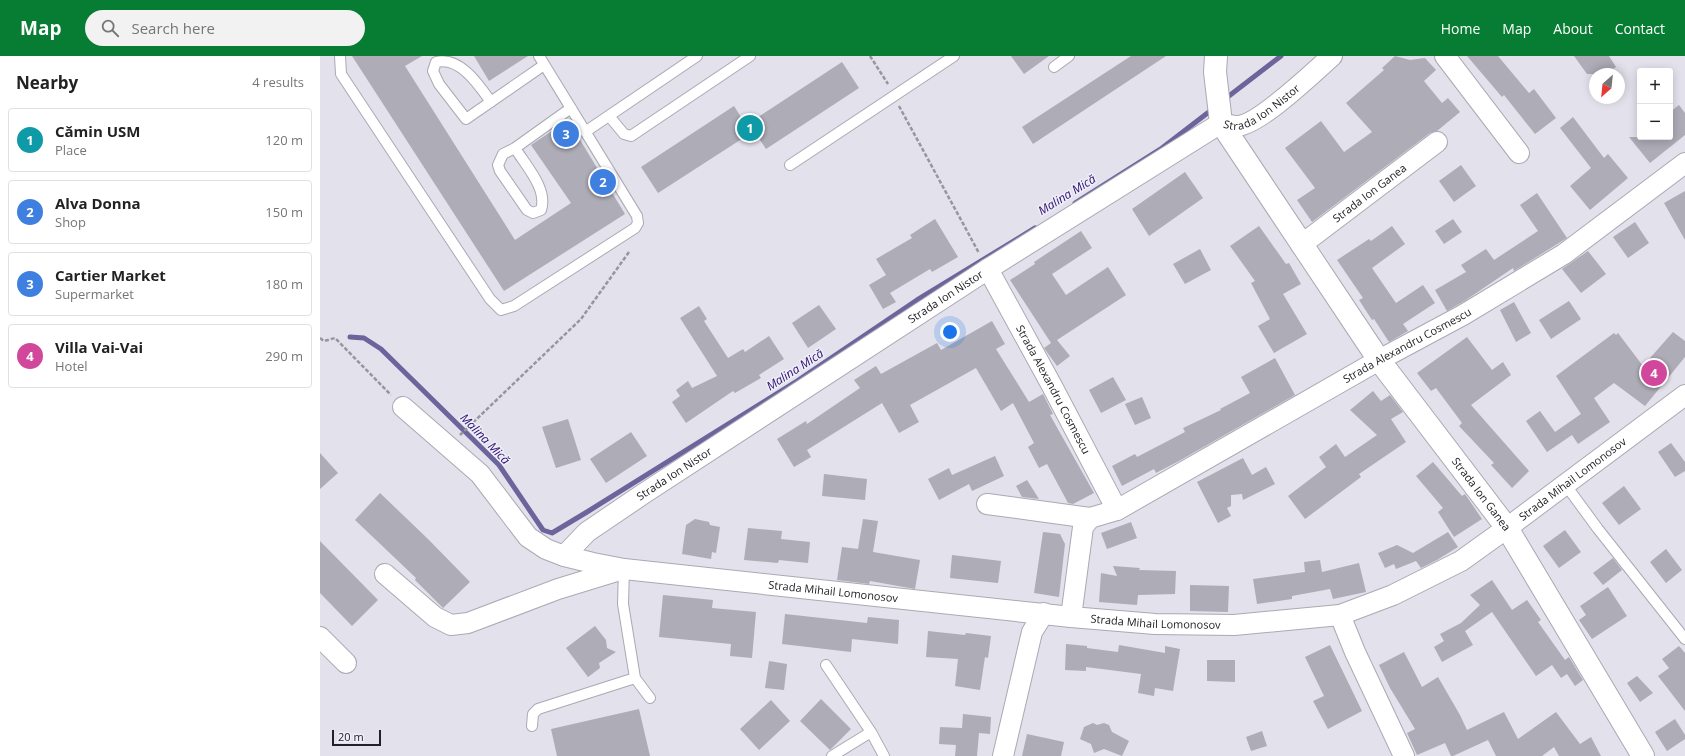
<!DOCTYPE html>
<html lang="en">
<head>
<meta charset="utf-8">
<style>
  :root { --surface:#fff; --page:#f2f2f2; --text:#222; --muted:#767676; --line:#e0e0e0; --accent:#077d33 }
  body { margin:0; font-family:"Open Sans",sans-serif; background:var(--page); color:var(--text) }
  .controls { position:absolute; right:12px; top:12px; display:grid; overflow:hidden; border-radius:4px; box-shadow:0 2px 10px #0003 }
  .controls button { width:36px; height:36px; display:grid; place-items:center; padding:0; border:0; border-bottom:1px solid var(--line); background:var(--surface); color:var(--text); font:20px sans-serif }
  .compass { position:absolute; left:1269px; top:12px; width:36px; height:36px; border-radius:50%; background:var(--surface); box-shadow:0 2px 10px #0003; rotate:207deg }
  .scale { position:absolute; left:12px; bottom:10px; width:49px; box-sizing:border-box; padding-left:4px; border:2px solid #222226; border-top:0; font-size:11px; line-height:14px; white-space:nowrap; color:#222226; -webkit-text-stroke:3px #efeffa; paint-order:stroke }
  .you { position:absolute; left:630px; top:276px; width:14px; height:14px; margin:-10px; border:3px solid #fff; border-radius:50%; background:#1a73e8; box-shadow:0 0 0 6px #1a73e833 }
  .badge { display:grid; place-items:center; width:26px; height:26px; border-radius:50%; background:var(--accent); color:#fff; font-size:13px; font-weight:700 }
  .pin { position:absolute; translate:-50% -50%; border:2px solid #fff; box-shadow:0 1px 4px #0006 }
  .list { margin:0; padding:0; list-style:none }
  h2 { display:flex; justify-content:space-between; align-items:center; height:52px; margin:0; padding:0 16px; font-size:17px }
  h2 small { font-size:13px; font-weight:400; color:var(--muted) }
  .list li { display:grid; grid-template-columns:26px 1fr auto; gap:12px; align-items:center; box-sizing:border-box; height:64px; margin:0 8px 8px; padding:0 8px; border:1px solid var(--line); border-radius:4px }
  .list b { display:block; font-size:15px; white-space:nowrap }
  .list p { margin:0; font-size:13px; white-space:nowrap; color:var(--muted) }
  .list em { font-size:13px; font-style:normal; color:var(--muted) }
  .icon { flex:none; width:22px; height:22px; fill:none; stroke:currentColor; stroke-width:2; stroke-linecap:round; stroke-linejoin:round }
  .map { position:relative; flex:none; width:1365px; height:700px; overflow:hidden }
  header { display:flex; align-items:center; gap:24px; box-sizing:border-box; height:56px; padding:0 20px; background:var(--accent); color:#fff }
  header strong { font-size:19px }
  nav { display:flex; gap:22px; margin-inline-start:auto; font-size:14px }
  .search { width:280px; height:36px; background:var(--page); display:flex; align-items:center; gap:10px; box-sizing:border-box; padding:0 14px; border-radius:22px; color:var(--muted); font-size:15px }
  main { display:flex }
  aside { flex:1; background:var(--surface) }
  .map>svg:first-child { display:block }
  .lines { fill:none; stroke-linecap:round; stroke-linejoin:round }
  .stream { stroke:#6c649b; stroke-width:5 }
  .building { fill:#adacb7 }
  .service-casing { stroke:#aaa9b4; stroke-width:12 }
  .minor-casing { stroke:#aaa9b4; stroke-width:22 }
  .tertiary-casing { stroke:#aaa9b4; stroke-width:24 }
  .path { stroke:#96969e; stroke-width:2.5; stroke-dasharray:4 2; stroke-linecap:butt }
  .service { stroke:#fff; stroke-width:10 }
  .minor { stroke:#fff; stroke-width:20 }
  .tertiary { stroke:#fff; stroke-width:22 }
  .labels { text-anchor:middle; stroke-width:3; stroke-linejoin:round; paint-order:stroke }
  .street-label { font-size:11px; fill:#222226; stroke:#efeffa }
  .water-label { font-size:12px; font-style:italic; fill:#30106d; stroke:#efeffa }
</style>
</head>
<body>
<header>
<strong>Map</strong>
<div class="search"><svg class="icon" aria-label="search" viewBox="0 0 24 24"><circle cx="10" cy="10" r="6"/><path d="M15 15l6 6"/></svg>Search here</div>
<nav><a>Home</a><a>Map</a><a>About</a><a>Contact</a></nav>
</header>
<main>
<aside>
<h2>Nearby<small>4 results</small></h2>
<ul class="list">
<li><span class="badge" style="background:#0f9aa8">1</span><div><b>Cămin USM</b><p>Place</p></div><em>120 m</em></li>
<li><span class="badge" style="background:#3f7fe0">2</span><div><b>Alva Donna</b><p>Shop</p></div><em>150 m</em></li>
<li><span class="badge" style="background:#3f7fe0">3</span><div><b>Cartier Market</b><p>Supermarket</p></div><em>180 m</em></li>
<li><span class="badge" style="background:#d1479c">4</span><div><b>Villa Vai-Vai</b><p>Hotel</p></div><em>290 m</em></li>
</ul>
</aside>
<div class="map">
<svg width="1365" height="700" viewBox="0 0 1365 700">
  <rect width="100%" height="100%" fill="#e2e1ec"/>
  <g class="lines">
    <path class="stream" d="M905 43 961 0
      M755 147 842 92 894 52
      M30 281 44 282 61 293 179 409 223 474 232 477 267 456 477 325 597 244 715 172"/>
  </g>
  <path class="building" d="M32 0H102L85 10 195 184 251 147 211 89 248 64 305 158 184 235Z
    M154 0H208L169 25Z
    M691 0H729L704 18Z
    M811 0H846L713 88 702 71Z
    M1075 0 1090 4 1105 2 1116 14 1104 25 1122 47 1128 42 1140 56 1117 75 1110 77 992 166 977 144 995 132 965 92 1001 65 1024 96 1052 76 1026 47 1064 14 1062 12Z
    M1147 0H1178L1209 37 1214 33 1236 62 1215 78 1184 39 1182 41Z
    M1254 0H1289L1296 11 1285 18H1267Z
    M522 6 539 32 446 93 429 67Z
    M1359 49 1365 57V79L1330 107 1309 81H1350V56Z
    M414 50 431 77 338 137 321 111Z
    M1253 61 1284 102 1288 98 1308 122 1270 154 1250 130 1271 112 1240 72Z
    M1141 109 1156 130 1134 146 1119 125Z
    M865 116 883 142 829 180 812 153Z
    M1365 135V184L1344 147Z
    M1217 137 1247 182 1194 215 1193 212 1146 244 1127 255 1115 234 1146 216 1141 209 1166 193 1174 204 1218 175 1200 149Z
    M615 163 638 201 612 216 610 213 570 237 576 246 563 253 549 229 566 219 556 203 592 182 590 179Z
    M1133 163 1142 176 1124 188 1115 175Z
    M1315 166 1329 187 1308 202 1293 181Z
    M939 170 966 208 969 207 981 228 963 238 987 278 954 297 938 270 950 263 931 227 935 225 910 190Z
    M1072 170 1085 188 1052 212 1076 247 1103 229 1115 247 1083 268 1088 275 1069 286 1054 263 1052 264 1039 244 1043 242 1017 204 1049 183 1051 185Z
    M761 175 772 192 732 218 746 239 788 211 806 239 737 284 750 300 737 310 724 292 731 287 690 224 715 208 714 206Z
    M880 193 891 214 865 228 853 208Z
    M1268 195 1286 218 1261 237 1242 213Z
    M1249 245 1261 263 1231 283 1219 264Z
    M1194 246 1211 277 1196 286 1180 254Z
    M499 249 516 273 488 292 472 267Z
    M379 250 387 263 384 265 408 302 423 293 425 296 449 280 464 303 439 319 441 322 415 337 413 335 366 367 352 346 360 340 356 334 368 325 372 332 397 320 360 262Z
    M672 265 685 288 676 293 709 346 723 338 733 358 730 359 774 437 753 448 748 447 727 408 719 412 708 391 714 387 693 347 681 355 656 312 590 349 599 366 579 377 562 347 487 394 491 401 474 411 457 383 486 365 487 368 540 332 534 324 556 310 561 318 617 287 621 294Z
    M1353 276 1365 285V301L1325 350 1294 327 1274 342 1290 366 1258 388 1252 379 1227 396 1206 365 1220 355 1235 376 1261 358 1236 320 1294 277 1296 279 1298 277 1323 310Z
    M1147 281 1172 314 1183 306 1191 319 1151 349 1209 415 1192 432 1171 409 1174 407 1139 370 1142 367 1116 332 1111 335 1097 317Z
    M955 302 975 339 859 405 836 417 834 413 802 430 792 410 815 398 817 401 865 376 863 372 901 354 900 353 930 337 921 321Z
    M793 321 806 344 781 357 769 334Z
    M1053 335 1061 345 1070 339 1083 356 1071 363 1086 386 1039 418 1041 421 985 463 968 440 1006 411 999 401 1016 388 1025 401 1057 379 1030 354Z
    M822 341 831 362 815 369 805 348Z
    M248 363 261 404 236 412 222 371Z
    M311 376 327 400 286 427 270 403Z
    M1351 387 1365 406V415L1355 421 1338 396Z
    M0 397 18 417 0 433Z
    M675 400 684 420 652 435 649 428 619 444 608 423 629 412 632 419Z
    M923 402 932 419 946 411 955 428 923 444 922 438 911 439V450L907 452 911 460 898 467 877 426Z
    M1113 406 1142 440 1145 438 1162 463 1134 481 1118 456 1123 452 1096 420Z
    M504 418 547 423 545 444 502 440Z
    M707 424 719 443 702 441 696 430Z
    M1304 430 1321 453 1299 469 1282 447Z
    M60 437 109 484 150 526 123 552 95 524 96 522 35 464Z
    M375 463 389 466 390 469 400 471 396 497 392 496 391 503 362 498 366 469Z
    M543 463 558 465 553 496 600 504 595 533 550 525 549 528 517 524 522 491 538 493Z
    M811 466 817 482 787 493 781 477Z
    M428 472 462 475 461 483 490 486 488 507 459 504 458 507 424 504Z
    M1245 474 1261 496 1239 512 1223 490Z
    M723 476 740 478 745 488 739 541 714 537Z
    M1128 476 1138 491 1117 504 1101 512 1096 505 1076 513 1074 508 1065 512 1058 497 1077 489 1093 497Z
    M0 485 58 544 32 570 0 537Z
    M1346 493 1362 514 1346 527 1330 506Z
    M632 499 681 505 678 527 630 522Z
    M1293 502 1302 514 1283 529 1273 517Z
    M1000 504 1002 516 1039 507 1046 536 1013 543 1010 533 972 540V543L937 548 933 523 985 516 984 506Z
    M793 510 820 512 819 514 856 515 855 538 818 539 817 549 779 546 781 517 797 520Z
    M1172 524 1192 554 1207 544 1221 564 1218 566 1245 604 1249 601 1263 624 1255 630 1247 618 1241 622 1232 609 1216 620 1172 556 1145 575 1153 589 1122 606 1114 591 1124 585 1120 578 1141 567 1160 549 1150 539Z
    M870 529 909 530 908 556 870 555Z
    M1288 531 1307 560 1272 583 1259 564 1266 559 1260 550Z
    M343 539 393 544 392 552 436 556 432 602 410 600 411 588 339 581Z
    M465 558 547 567 548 561 579 564 578 588 532 583 531 596 462 588Z
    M275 570 286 584 287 592 296 596 279 607 280 612 268 621 246 592Z
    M608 575 645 579 646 577 671 580 668 602 665 601 660 634 635 630 638 603 606 601Z
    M746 588 767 590V592L798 596 799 589 845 597V590L860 593 853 635 835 632 834 640 818 637 821 618 766 611V615L745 614Z
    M1010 589 1042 655 1008 673 993 645 1004 640 985 601Z
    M1359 590 1365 597V655L1338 620 1349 612 1342 603Z
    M1084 596 1102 631 1118 621 1140 659 1147 674 1184 656 1198 683 1236 656 1260 688 1271 681 1281 700H1239L1234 691 1222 700H1176L1168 684 1133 700H1131L1125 687 1097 699 1087 677 1095 673 1070 632 1059 609Z
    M887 604H915V626L887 625Z
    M449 605 467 608 464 634 445 632Z
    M1317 620 1333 637 1320 646 1307 627Z
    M501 643 531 673 510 694 480 665Z
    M451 644 470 665 439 694 420 673Z
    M319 653 330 700H237L231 673Z
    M643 658 671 661 670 678 659 677 657 700H635L636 689 619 688 620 671 642 672Z
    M1355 663 1365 679V683L1347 695 1335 676Z
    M773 667 777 669 784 667 789 669 792 676 809 685 802 700 784 693 774 697 771 688 760 683 764 671Z
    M942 675 947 690 931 695 926 681Z
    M707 678 744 686 741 700H702Z"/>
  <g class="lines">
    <g class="service-casing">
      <path id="service" d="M20 0 21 18 170 243 181 254 194 250 315 172 318 167 317 160 219 0
        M734 11 749 0
        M171 46C159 29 140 0 116 6L113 15 119 28 146 63 224 9
        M289 60 304 78 311 80 430 0
        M265 76 377 0
        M195 92C206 110 228 133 221 154L213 157 207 154 180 115 178 109 183 98 195 92 251 52
        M470 109 634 0
        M1245 428 1278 473 1365 583
        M506 609 551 676 564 700
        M315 622 330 642
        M212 670 213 658 218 653 315 622 303 548 304 513
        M512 700 551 676"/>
    </g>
    <g class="minor-casing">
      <g id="minor">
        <path d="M1125 0 1199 97"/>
        <path id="s1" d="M981 189 1117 86"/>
        <path id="s2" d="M668 213 732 330 797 454"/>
        <path id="s3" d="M83 351 160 418 208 481 226 493 244 500 273 507 304 513 751 561 835 568 914 569 1020 559 1073 539 1141 505 1187 472 1365 339"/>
        <path d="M667 448 770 462"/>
        <path id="s4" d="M244 500 267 476 323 438 668 213 901 67C906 68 911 70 916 70 937 71 995 15 1012 0"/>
        <path d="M65 518 115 561 131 569 148 567 238 533 300 514"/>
        <path d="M1020 559 1035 596 1084 700"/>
        <path id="s5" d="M751 561 763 471 770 462 797 454 1059 304 1143 259 1244 198 1365 107"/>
        <path d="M0 581 26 607"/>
        <path d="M683 700 712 576 724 557"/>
      </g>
    </g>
    <g class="tertiary-casing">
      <g id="tertiary">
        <path id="s6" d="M896 0 895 16 901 67 1059 304 1187 472 1323 700"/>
      </g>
    </g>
    <path class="path" d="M550 0 568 28
      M579 50 659 197
      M0 282 4 285 15 282 71 339
      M140 379 261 263 309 196"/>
    <use href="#service" class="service"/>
    <use href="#minor" class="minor"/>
    <use href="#tertiary" class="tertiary"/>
  </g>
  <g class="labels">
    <g class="street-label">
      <text dy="4" stroke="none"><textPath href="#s4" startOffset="834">Strada Ion Nistor</textPath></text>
      <text dy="4" stroke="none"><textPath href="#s1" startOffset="86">Strada Ion Ganea</textPath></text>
      <text dy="4" stroke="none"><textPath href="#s4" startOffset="462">Strada Ion Nistor</textPath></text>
      <text dy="4" stroke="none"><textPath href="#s5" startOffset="464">Strada Alexandru Cosmescu</textPath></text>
      <text dy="4" stroke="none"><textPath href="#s2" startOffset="137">Strada Alexandru Cosmescu</textPath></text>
      <text dy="4" stroke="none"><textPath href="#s4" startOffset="138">Strada Ion Nistor</textPath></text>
      <text dy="4" stroke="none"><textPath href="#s3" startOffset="1274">Strada Mihail Lomonosov</textPath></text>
      <text dy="4" stroke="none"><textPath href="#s6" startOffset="521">Strada Ion Ganea</textPath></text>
      <text dy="4" stroke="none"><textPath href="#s3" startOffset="494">Strada Mihail Lomonosov</textPath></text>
      <text dy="4" stroke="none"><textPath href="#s3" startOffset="818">Strada Mihail Lomonosov</textPath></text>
    </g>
    <g class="water-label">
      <text transform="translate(747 139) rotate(-32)" y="4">Malina Mică</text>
      <text transform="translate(475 314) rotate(-33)" y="4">Malina Mică</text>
      <text transform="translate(165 383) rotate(46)" y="4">Malina Mică</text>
    </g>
  </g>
</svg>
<div class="controls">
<button>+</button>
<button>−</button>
</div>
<svg class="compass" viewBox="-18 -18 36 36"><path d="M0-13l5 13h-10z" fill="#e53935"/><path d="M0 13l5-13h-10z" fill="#767676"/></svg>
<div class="scale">20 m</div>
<div class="you"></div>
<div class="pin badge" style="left:430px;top:72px;background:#0f9aa8">1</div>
<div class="pin badge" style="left:283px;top:126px;background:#3f7fe0">2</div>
<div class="pin badge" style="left:246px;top:78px;background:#3f7fe0">3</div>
<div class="pin badge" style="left:1334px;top:317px;background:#d1479c">4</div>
</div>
</main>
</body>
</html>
